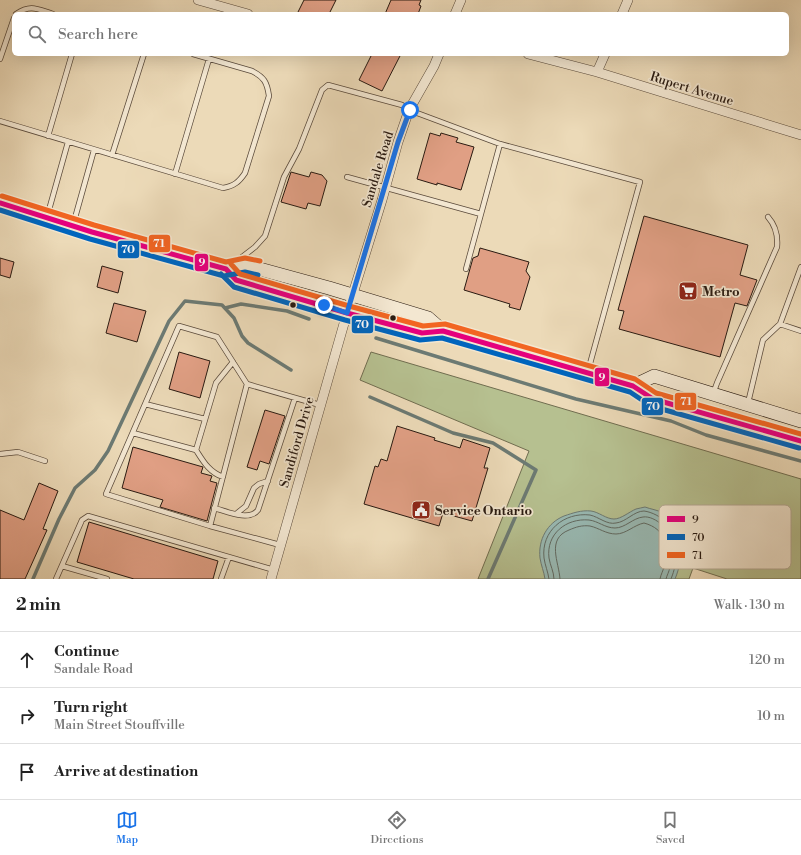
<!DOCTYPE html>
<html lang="en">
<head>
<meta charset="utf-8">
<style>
  :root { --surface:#fff; --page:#f2f2f2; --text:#222; --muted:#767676; --line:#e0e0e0; --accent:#1a73e8 }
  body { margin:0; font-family:"Libre Bodoni",serif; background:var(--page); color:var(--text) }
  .stop { position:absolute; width:12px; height:12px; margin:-9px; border:3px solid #1a73e8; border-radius:50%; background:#fff }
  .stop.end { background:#1a73e8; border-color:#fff; box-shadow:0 1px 4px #0008 }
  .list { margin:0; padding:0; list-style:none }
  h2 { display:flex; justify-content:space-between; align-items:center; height:52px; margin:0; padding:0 16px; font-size:17px }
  h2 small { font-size:13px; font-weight:400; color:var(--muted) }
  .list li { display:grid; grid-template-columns:26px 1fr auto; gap:12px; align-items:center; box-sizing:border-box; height:56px; padding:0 16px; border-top:1px solid var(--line) }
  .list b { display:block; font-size:15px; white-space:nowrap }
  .list p { margin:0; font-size:13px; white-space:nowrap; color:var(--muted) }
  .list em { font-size:13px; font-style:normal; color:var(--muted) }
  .icon { flex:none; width:22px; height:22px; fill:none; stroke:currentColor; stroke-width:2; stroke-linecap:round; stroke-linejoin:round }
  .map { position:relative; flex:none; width:801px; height:579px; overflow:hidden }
  .search { position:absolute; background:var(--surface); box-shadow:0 4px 16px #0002; left:12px; right:12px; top:12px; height:44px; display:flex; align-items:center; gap:10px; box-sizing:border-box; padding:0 14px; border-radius:6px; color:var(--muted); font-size:15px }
  .sheet { height:220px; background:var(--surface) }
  nav { display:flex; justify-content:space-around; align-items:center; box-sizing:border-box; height:56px; border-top:1px solid var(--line); background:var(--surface); font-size:11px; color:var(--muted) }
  nav a { display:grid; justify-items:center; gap:2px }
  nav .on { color:var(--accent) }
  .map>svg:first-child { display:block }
  .green { fill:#b6c090; stroke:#706d50 }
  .water { fill:#99bab4; stroke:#6c7a73 }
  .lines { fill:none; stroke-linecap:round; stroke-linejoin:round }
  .shore { stroke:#616a62; stroke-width:1 }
  .stream { stroke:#6c7a73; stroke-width:3.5 }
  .building { fill:#e09f84; stroke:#291a11 }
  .lane-casing { stroke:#5a4a3b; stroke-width:6 }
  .street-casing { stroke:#5a4a3b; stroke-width:10 }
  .secondary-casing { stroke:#291a11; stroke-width:14 }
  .lane { stroke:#f3e7d1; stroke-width:4.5 }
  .street { stroke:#f3e7d1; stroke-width:9 }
  .secondary { stroke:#f3e7d1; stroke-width:13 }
  .bus-1-casing { stroke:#f3e7d1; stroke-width:8 }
  .bus-2-casing { stroke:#f3e7d1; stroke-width:8 }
  .bus-3-casing { stroke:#f3e7d1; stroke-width:8 }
  .bus-1 { stroke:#e5007d; stroke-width:5 }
  .bus-2 { stroke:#0065bd; stroke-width:5 }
  .bus-3 { stroke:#f26522; stroke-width:5 }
  .route { stroke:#1a73e8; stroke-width:5 }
  .bus-dot { fill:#291a11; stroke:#f3e7d1; stroke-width:1.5 }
  .labels { text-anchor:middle; stroke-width:3.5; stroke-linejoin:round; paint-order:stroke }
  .street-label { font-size:13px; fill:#291a11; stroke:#f3e7d1 }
  .poi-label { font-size:13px; font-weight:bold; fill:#291a11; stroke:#f3e7d1; text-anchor:start }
  .key { fill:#f3e7d1; stroke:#b6aa97; stroke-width:1 }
  .key-label { font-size:11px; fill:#291a11 }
  .line-badge { stroke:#f3e7d1; stroke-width:1.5 }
  .badge-label { font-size:11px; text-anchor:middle; font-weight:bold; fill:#fff }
</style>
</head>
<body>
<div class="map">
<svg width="801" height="579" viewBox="0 0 801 579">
  <rect width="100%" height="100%" fill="#ecdab8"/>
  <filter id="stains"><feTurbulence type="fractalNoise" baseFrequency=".005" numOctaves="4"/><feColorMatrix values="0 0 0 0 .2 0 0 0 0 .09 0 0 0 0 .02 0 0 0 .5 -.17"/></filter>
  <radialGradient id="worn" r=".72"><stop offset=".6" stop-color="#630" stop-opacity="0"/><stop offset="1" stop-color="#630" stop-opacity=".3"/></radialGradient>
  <path class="green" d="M371 352 801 479V579H727L693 568 689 579H478L529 451 360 380Z"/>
  <path class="water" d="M645 507C650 509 658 510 663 513 684 527 684 558 675 579H545C544 572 541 565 540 558 538 540 547 523 564 516 573 513 581 510 591 511 599 512 606 519 614 519 621 519 629 512 636 509 639 508 642 508 645 507Z"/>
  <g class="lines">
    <path class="shore" d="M549 579C548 572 545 565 544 558 541 531 564 512 590 515 599 517 607 525 616 523 626 522 634 511 644 511 652 512 661 517 666 522 678 535 679 553 674 570 673 574 672 576 671 579
      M554 579C554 572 550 565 549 558 546 534 566 518 589 520 598 521 605 528 615 528 625 528 633 518 643 517 649 516 657 520 662 525 674 538 673 551 670 567 669 572 667 575 666 579
      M560 579C559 562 546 539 569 530 576 527 582 525 590 526 599 528 606 534 616 534 626 534 634 525 644 523 666 529 669 546 664 567 663 571 661 574 660 579"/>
    <path class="stream" d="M225 308 241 304 287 311 309 319
      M376 338 576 399 671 421 706 435 801 461
      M370 397 453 433 493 443 536 470 488 579
      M33 579 59 519 75 488 95 470 108 451 169 321 185 301 222 305 234 318 242 336 248 343 291 370"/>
  </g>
  <path class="building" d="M304 0H336L329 14H297Z
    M391 0H421L419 5 421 6 418 14H385Z
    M372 54H401L382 91 359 80Z
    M430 133 440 136 441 133 458 138 456 142 474 147 461 190 437 183V185L417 179Z
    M291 172 309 177 311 172 322 175 327 181 320 206 308 203 306 209 281 202Z
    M644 216 748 245 740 275 757 280 747 306 735 303 720 357 619 329 624 311 618 310Z
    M480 248 529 262 526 271 530 277 520 310 509 307 510 304 464 290 473 258 478 256Z
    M0 258 14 262 10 278 0 275Z
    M102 266 123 272 118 293 97 287Z
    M114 303 146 311 137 342 106 333Z
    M179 352 210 361 200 398 169 389Z
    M265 410 285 416 269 464 260 461 257 470 247 467Z
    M397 426 435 438 434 440 460 448 463 439 490 448 484 468H488L472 521 443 513 439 526 364 504 375 466 378 467 381 459 387 461Z
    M133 447 203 467 201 473 212 476 210 481 217 483 207 521 160 507 163 500 122 488Z
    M39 483 58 491 43 529 47 530 25 579H0V510L24 520Z
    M89 522 218 561 213 579H134L77 562Z"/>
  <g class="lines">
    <g class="lane-casing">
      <path id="lane" d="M16 14C31 4 37 9 53 14
        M0 59 14 18
        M0 121 223 188C234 186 239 182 245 173L269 96C267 82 264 77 252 71L193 54
        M48 136 72 54
        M112 155 144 54
        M175 174 209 59
        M347 177 481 214 500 144 640 182 588 371
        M47 217 68 142
        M73 225 94 150
        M233 264 255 247 265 236 284 177 299 149 322 90 328 85 402 105 409 110 500 144
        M466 269 481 214
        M780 324 801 331
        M713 394 717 383 777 247C778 236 776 226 768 217
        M748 403 763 340 780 324 801 267
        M145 404 205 419
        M133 433 196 450 216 383 233 362
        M196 450C203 461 209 472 223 477
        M0 454 18 452 45 461
        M214 508C226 511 249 522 258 510L295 398
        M236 514 246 506 254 488 259 484 268 481
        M210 526 247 384
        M280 545 210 526 106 494 179 326 217 337 247 384 320 405
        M62 566 107 579
        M56 579 82 520 88 516 274 570
        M221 579 229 557"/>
    </g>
    <g class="street-casing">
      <path id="street" d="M198 0 248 14
        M455 14 461 0
        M622 14 628 0
        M528 54 597 72 801 135
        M597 72 605 54
        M271 579 347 313 382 200 398 142 409 110 434 66 439 54"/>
    </g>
    <g class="secondary-casing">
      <path id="secondary" d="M0 203 92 232 226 269 245 265 329 288 428 318 443 331
        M226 269 236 280 347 313 422 333 443 331 633 386 653 399 801 441
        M633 386 654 376 801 421"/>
    </g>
    <use href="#lane" class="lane"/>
    <use href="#street" class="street"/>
    <use href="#secondary" class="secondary"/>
    <g class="bus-1-casing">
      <path id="bus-1" d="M0 203 92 232 226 269 236 280 347 313 422 333 443 331 633 386 653 399 801 441"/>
    </g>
    <g class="bus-2-casing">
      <path id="bus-2" d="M0 210 90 239 224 276 245 272 258 275
        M221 274 234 287 345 320 420 340 442 338 630 392 651 406 799 448"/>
    </g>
    <g class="bus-3-casing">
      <path id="bus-3" d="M2 196 94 225 226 262 245 258 260 261
        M231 264 240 274 349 306 423 326 445 324 635 379 656 393 801 434"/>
    </g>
    <use href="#bus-1" class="bus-1"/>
    <use href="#bus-2" class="bus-2"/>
    <use href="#bus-3" class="bus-3"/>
  </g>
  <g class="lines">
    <path class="route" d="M324 305 347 313 398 142 410 110"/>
  </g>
  <defs>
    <g id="supermarket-square" transform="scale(1)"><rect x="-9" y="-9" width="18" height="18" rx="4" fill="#8f2418" stroke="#f3e7d1"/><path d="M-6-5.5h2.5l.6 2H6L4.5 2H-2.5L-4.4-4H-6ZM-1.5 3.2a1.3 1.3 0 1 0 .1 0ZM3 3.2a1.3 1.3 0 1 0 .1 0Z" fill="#fff"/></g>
    <g id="civic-square" transform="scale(1)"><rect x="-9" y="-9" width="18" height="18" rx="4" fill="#8f2418" stroke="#f3e7d1"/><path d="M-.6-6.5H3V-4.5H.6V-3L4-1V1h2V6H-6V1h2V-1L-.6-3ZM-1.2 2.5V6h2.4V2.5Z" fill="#fff"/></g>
  </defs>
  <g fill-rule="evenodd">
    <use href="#supermarket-square" x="688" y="291"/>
    <use href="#civic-square" x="421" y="510"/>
  </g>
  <g class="bus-dot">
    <circle cx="293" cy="305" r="3.5"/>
    <circle cx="393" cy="318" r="3.5"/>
  </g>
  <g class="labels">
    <g class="street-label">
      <text transform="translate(692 88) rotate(17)" y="5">Rupert Avenue</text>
      <text transform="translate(377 169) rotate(-73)" y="5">Sandale Road</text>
      <text transform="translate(296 442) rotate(-74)" y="5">Sandiford Drive</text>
    </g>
    <g class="poi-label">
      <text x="702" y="296">Metro</text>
      <text x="435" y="515">Service Ontario</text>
    </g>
  </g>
  <rect x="659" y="505" width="132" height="64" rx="6" class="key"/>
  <rect x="667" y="516" width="18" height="6" fill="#e5007d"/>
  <rect x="667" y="534" width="18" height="6" fill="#0065bd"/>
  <rect x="667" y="552" width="18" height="6" fill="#f26522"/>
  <g class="key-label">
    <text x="692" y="523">9</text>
    <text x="692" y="541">70</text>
    <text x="692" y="559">71</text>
  </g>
  <g class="line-badge">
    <rect x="148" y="234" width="23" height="19" rx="4" fill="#f26522"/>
    <rect x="117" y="240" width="23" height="19" rx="4" fill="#0065bd"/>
    <rect x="194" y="253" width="15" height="19" rx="4" fill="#e5007d"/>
    <rect x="351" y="315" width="23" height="19" rx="4" fill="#0065bd"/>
    <rect x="594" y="367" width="16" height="20" rx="4" fill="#e5007d"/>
    <rect x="674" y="392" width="23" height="19" rx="4" fill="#f26522"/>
    <rect x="641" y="397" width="23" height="19" rx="4" fill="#0065bd"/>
  </g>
  <g class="badge-label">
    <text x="159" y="247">71</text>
    <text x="128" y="253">70</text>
    <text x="202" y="266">9</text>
    <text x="362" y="328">70</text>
    <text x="602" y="381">9</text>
    <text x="686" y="405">71</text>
    <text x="653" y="410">70</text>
  </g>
  <rect width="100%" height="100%" filter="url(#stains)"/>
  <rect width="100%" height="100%" fill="url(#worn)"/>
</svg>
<div class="stop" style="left:410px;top:110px"></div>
<div class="stop end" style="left:324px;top:305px"></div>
<div class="search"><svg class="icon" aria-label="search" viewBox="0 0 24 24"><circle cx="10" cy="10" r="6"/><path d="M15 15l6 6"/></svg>Search here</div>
</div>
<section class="sheet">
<h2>2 min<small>Walk · 130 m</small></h2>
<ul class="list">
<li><svg class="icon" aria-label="ahead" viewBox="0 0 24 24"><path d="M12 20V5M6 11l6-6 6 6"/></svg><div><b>Continue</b><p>Sandale Road</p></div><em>120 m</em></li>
<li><svg class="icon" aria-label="right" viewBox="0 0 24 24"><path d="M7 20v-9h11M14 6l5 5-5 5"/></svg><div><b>Turn right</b><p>Main Street Stouffville</p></div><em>10 m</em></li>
<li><svg class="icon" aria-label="arrive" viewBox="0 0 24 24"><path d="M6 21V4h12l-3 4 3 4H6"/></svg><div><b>Arrive at destination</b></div></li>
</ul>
</section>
<nav>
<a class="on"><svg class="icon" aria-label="map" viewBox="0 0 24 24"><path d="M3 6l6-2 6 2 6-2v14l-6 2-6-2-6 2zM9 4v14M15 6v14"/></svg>Map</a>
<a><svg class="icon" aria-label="directions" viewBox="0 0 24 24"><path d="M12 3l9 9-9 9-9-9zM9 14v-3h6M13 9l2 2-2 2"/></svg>Directions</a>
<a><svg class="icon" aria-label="saved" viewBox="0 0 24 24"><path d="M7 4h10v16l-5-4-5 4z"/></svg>Saved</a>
</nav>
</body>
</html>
